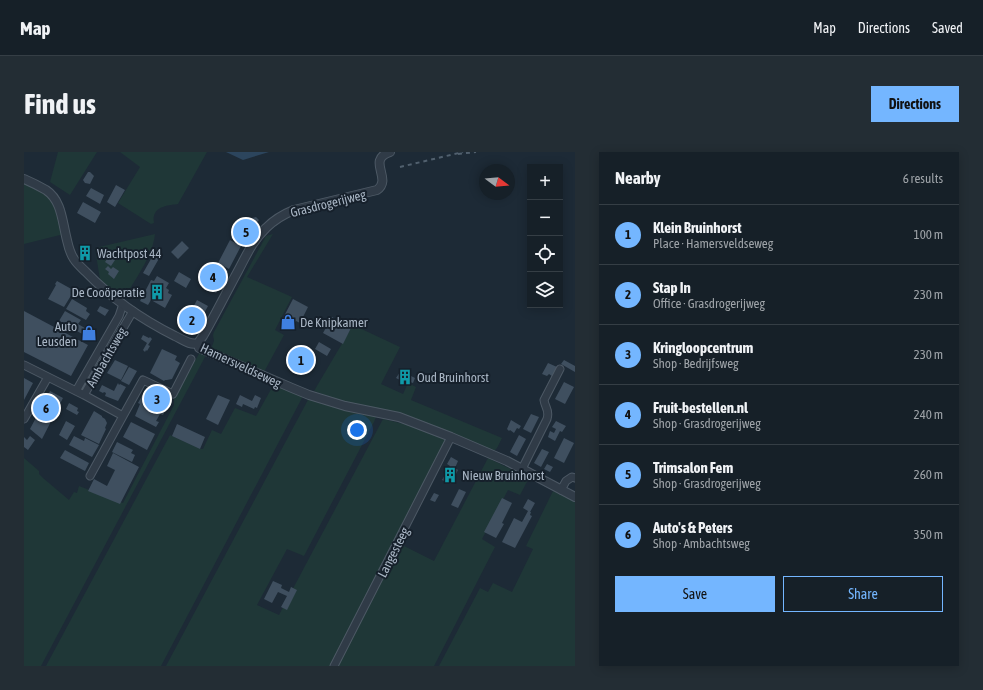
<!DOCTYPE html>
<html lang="en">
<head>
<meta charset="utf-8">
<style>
  :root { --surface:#162028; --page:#232d34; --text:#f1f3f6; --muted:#9ea3a8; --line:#353e45; --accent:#74b6ff }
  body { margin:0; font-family:"Asap Condensed",sans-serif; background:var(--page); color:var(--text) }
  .controls { position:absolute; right:12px; top:12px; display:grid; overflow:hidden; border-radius:0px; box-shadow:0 2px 10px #0003 }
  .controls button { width:36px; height:36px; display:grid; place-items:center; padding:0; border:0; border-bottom:1px solid var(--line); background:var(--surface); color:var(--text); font:20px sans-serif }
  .compass { position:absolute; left:455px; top:12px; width:36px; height:36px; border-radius:50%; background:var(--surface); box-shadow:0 2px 10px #0003; rotate:106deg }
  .you { position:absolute; left:333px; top:278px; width:14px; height:14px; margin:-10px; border:3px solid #fff; border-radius:50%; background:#1a73e8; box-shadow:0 0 0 6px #1a73e833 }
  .badge { display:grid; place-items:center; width:26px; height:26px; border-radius:50%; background:var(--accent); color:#111; font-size:13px; font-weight:700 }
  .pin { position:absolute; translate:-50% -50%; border:2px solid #fff; box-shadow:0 1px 4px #0006 }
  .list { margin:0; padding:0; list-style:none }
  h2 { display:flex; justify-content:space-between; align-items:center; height:52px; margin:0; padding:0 16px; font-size:17px }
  h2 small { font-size:13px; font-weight:400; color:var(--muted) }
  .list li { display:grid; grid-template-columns:26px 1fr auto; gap:12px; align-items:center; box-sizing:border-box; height:60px; padding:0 16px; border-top:1px solid var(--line) }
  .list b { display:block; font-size:15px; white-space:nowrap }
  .list p { margin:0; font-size:13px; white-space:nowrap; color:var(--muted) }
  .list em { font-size:13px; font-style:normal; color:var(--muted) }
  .actions { display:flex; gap:8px; padding:12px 16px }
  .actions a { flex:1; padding:9px 0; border:1px solid var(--accent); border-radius:0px; text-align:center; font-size:14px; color:var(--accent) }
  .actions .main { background:var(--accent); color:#111 }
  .icon { flex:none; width:22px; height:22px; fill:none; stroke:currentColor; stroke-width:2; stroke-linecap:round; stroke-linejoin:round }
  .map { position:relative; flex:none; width:551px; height:514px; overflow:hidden; border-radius:0px }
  header { display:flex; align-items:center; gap:24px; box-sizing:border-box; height:56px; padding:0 20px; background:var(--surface); border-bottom:1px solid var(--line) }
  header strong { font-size:19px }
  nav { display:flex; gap:22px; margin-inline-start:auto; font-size:14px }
  .intro { display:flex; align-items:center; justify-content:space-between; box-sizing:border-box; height:96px; padding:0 24px }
  h1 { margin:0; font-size:28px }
  .button { padding:10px 18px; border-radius:0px; background:var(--accent); color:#111; font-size:14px; font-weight:700 }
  main { display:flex; gap:24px; padding:0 24px }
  aside { flex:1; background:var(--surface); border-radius:0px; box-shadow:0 2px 10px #0003 }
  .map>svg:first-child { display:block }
  .green { fill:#1f3737 }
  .water { fill:#2c455d }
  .building { fill:#3f4f5f }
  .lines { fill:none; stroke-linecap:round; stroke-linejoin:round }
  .minor-casing { stroke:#4d5965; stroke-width:9 }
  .tertiary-casing { stroke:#4d5965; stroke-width:10 }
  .minor { stroke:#303b47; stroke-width:7 }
  .tertiary { stroke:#303b47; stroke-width:8 }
  .rail { stroke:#51606e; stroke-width:2; stroke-dasharray:4 4; stroke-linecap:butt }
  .labels { text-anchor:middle; stroke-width:4; stroke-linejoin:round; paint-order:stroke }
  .street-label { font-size:13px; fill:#a9b6c5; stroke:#16202b }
  .poi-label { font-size:13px; fill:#a9b6c5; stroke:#16202b; text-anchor:start }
</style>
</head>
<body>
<header>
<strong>Map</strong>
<nav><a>Map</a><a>Directions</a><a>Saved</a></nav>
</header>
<div class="intro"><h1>Find us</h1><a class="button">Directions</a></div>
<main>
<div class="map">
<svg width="551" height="514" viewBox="0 0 551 514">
  <rect width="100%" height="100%" fill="#1d2a36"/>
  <path class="green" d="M34 0H73L46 43 26 30Z
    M96 0H183L154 52C146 53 132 54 130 64 129 66 130 69 130 71L127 72 94 51 116 15Z
    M0 29C6 33 14 36 19 40 33 51 36 69 40 85L36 83 0 92Z
    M131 82C129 103 113 124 103 142L100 144H96L76 128 71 96Z
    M249 82 223 125 268 145 251 178 260 183 240 220 187 197 190 189 189 183 190 180 242 84Z
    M329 173 376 195 357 232 379 242 384 231 392 235 387 248 478 286 473 296 469 300 435 284 377 261 320 250 290 239Z
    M176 200 182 203 70 414 17 514H0V306L15 319V322L19 326 45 348 50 340 53 341 55 334 99 351 150 253V247Z
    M250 232 279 244 137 514H22L146 283 177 297H179L188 278 197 282 211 256 232 264Z
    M285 246 298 251 352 265 350 270 280 404 263 397 233 453 255 463 359 267 384 273 420 287 421 290 407 320 306 514H142Z
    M464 306 505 326 496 343 484 338 458 387 471 395 410 514H313L376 392 410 409Z
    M529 339 551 350V514H415L456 436 464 440 469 431 488 440 509 397 502 394Z"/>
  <path class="water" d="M202 0H245L219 8Z"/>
  <path class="building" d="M64 20H66L70 24 66 32 61 31 59 28Z
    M92 33 101 38 91 55 83 50Z
    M67 36 80 43 76 52 62 44Z
    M59 50 77 60 71 71 53 61Z
    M232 65 235 68 228 76H227L218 92 207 86 216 69 222 72 224 67Z
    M206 88 217 94 205 117 194 111Z
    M158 89 165 96 154 107 147 100Z
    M65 97 66 104 63 105V107L59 108 56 99Z
    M88 100 92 104 89 107 91 108 87 114 81 110Z
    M131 100 137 103 125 124 119 121Z
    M193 113 204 119 192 141 181 135Z
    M84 114 87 117 89 115 95 119 90 127 84 122 85 120 81 117Z
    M155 120 167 127 162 136 150 129Z
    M133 124 145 131 142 136 145 138 144 141 148 143 141 156 127 148 124 153 116 149 127 128 130 129Z
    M33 129 51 139 49 142H48L40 155 24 147 32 133 31 132Z
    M48 147 63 156 62 159 66 162 62 168 42 157Z
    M269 147 284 155 276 171 272 169 268 176 257 170Z
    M173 148 184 154 178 165 177 164 175 167 177 168 173 175 159 167 162 160 167 162 168 160 167 159Z
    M76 154 85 158 81 164 73 159Z
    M0 159 64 193 47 224 0 200Z
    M41 159 57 168 54 172 71 182 68 187 61 182 60 183 35 169Z
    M308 165 327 176 319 192 299 181Z
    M119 183 125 186 126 185 128 187 124 193 126 194 123 199 122 198 121 200 119 198 123 191 117 187Z
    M295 190 307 197 303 204 291 197Z
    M281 194 288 198 282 210 284 212 281 218 268 211 272 205 273 204 275 205Z
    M138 197 153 204 151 208 156 211 148 227 143 228H141L140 229 126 221Z
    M91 208 104 214 97 228 83 221Z
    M540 208 551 214V220L537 212Z
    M524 211 533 215 528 224 525 222 523 224 518 222Z
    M105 215 113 219 105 233 97 229Z
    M376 220 385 224V223L391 226 389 231 383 229 382 231 372 226Z
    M0 226 9 231 0 248Z
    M540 230 550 235 541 252 531 247Z
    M94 231 95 233 96 232 102 235 94 249 81 244 82 241 80 240 79 241 75 239 78 233 90 239Z
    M26 239 39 246 18 287 6 277Z
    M124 239H127L146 249 139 263 136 262 132 269 135 270 132 275 111 264 116 252 114 251 119 242 121 240Z
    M194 243 206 248 194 273 182 267Z
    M216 243 228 249 231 243 237 246 233 256 231 255 230 257 219 252 218 255 212 252Z
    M45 251 54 256 53 259 55 260 53 263 42 257Z
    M70 259 78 264V265L81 267 83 271 81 276 82 277 75 292 57 283Z
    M507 262 515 265 507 281 499 277Z
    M487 268 497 274 495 277 493 276 490 281 486 278 485 279 483 277Z
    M42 269 51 274 43 288 35 283Z
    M532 269 542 274 538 280 536 279 531 289 524 285 526 279 530 281 532 277 528 275Z
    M107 270 131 282 123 298 99 285Z
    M153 272 181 285 176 297 148 284Z
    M495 283 502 287 493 304 486 300Z
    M6 284 11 288 4 298 0 295V285L3 288Z
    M50 284 60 289 61 286 75 293 68 305 45 293Z
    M540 286 550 291 540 311 530 306Z
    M93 290 109 298 107 301 111 303 108 310 88 300Z
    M518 297 525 300 517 315 510 311Z
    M41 298 65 311 61 319 36 306Z
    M89 301 115 315 96 352 64 339 70 327 83 334 91 318 83 314Z
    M427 305 434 309 431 316 434 318 427 332 418 328 426 314 423 312Z
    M523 312 529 315 526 320 520 317Z
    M435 337 442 340 434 356 427 353Z
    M410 341 415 343 411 350 406 348Z
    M478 346 488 351 478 371 480 372 472 386 460 380Z
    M504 347 511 351 506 360H507L506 363 508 364 491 396 478 390 490 366 498 370 504 359 499 356Z
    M249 429 258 433 257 436 265 440 267 435 273 438 263 458 257 455 263 444 254 440 248 451 240 447Z"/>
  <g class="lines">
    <g class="minor-casing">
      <path id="minor" d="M0 213 60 243 99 264 119 228 149 242 167 207
        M52 239 95 164 99 152
        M60 243 109 159
        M0 267 24 225
        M498 317 523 267C526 258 521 256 520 248L536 217
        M66 324 99 264
        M537 338 542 329 548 325 551 326
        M310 514 427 285"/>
    </g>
    <g class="tertiary-casing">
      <path id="tertiary" d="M0 27C7 30 15 34 22 38 37 48 38 67 42 84 44 92 45 100 50 107 53 112 58 116 62 120 87 146 119 168 151 184 158 187 166 194 174 191
        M174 191 175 196 268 236 285 243 321 254 375 265 427 285 483 309 551 345
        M174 191 179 184C191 163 202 141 214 119 222 104 229 88 242 76 250 68 260 62 270 58L353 38C369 27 342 8 366 0"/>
    </g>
    <use href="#minor" class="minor"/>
    <use href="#tertiary" class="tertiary"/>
    <path class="rail" d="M434 2 452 0
      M376 15 439 0"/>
  </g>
  <defs>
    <g id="building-bare" transform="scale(1.2)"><path d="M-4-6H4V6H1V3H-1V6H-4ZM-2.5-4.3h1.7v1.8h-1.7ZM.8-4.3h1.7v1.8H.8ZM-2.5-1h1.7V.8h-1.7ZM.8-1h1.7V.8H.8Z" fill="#0f9aa8" stroke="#16202b" stroke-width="2.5" paint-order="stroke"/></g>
    <g id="shop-bare" transform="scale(1.2)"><path d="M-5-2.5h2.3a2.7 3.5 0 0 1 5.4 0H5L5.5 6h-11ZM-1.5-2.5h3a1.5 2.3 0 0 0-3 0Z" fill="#3f7fe0" stroke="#16202b" stroke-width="2.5" paint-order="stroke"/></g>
  </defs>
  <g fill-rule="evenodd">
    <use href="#building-bare" x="61" y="101"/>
    <use href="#building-bare" x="133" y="140"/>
    <use href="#shop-bare" x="264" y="170"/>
    <use href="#shop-bare" x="65" y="181"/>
    <use href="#building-bare" x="381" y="225"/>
    <use href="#building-bare" x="426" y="323"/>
  </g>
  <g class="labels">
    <g class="street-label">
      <text transform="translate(304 51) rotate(-14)" y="5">Grasdrogerijweg</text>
      <text transform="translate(82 205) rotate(-60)" y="5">Ambachtsweg</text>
      <text transform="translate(217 213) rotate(25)" y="5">Hamersveldseweg</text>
      <text transform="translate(369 400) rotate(-63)" y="5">Langesteeg</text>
    </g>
    <g class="poi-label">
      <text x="73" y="106">Wachtpost 44</text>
      <text x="121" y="145" text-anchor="end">De Cooöperatie</text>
      <text x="276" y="175">De Knipkamer</text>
      <text x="53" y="179" text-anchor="end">Auto<tspan x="53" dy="15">Leusden</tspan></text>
      <text x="393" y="230">Oud Bruinhorst</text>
      <text x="438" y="328">Nieuw Bruinhorst</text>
    </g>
  </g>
</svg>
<div class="controls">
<button>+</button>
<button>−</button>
<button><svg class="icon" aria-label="locate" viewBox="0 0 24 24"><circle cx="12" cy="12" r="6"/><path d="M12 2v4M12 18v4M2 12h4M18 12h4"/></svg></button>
<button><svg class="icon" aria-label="layers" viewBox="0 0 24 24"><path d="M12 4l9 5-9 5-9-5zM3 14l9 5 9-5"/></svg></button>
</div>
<svg class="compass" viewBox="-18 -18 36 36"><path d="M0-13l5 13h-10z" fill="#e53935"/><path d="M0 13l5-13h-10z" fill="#9ea3a8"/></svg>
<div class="you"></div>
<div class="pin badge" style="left:277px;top:208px">1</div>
<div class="pin badge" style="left:168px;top:168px">2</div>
<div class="pin badge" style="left:133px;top:247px">3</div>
<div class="pin badge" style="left:189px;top:125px">4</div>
<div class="pin badge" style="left:222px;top:80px">5</div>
<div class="pin badge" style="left:22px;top:256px">6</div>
</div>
<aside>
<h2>Nearby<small>6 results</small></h2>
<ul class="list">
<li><span class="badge">1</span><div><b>Klein Bruinhorst</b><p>Place · Hamersveldseweg</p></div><em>100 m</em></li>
<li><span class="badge">2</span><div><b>Stap In</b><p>Office · Grasdrogerijweg</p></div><em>230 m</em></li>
<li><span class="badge">3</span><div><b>Kringloopcentrum</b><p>Shop · Bedrijfsweg</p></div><em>230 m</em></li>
<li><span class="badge">4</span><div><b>Fruit-bestellen.nl</b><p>Shop · Grasdrogerijweg</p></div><em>240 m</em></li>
<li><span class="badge">5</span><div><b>Trimsalon Fem</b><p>Shop · Grasdrogerijweg</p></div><em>260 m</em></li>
<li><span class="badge">6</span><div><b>Auto's &amp; Peters</b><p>Shop · Ambachtsweg</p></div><em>350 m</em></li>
</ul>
<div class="actions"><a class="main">Save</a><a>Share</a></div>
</aside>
</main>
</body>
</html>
